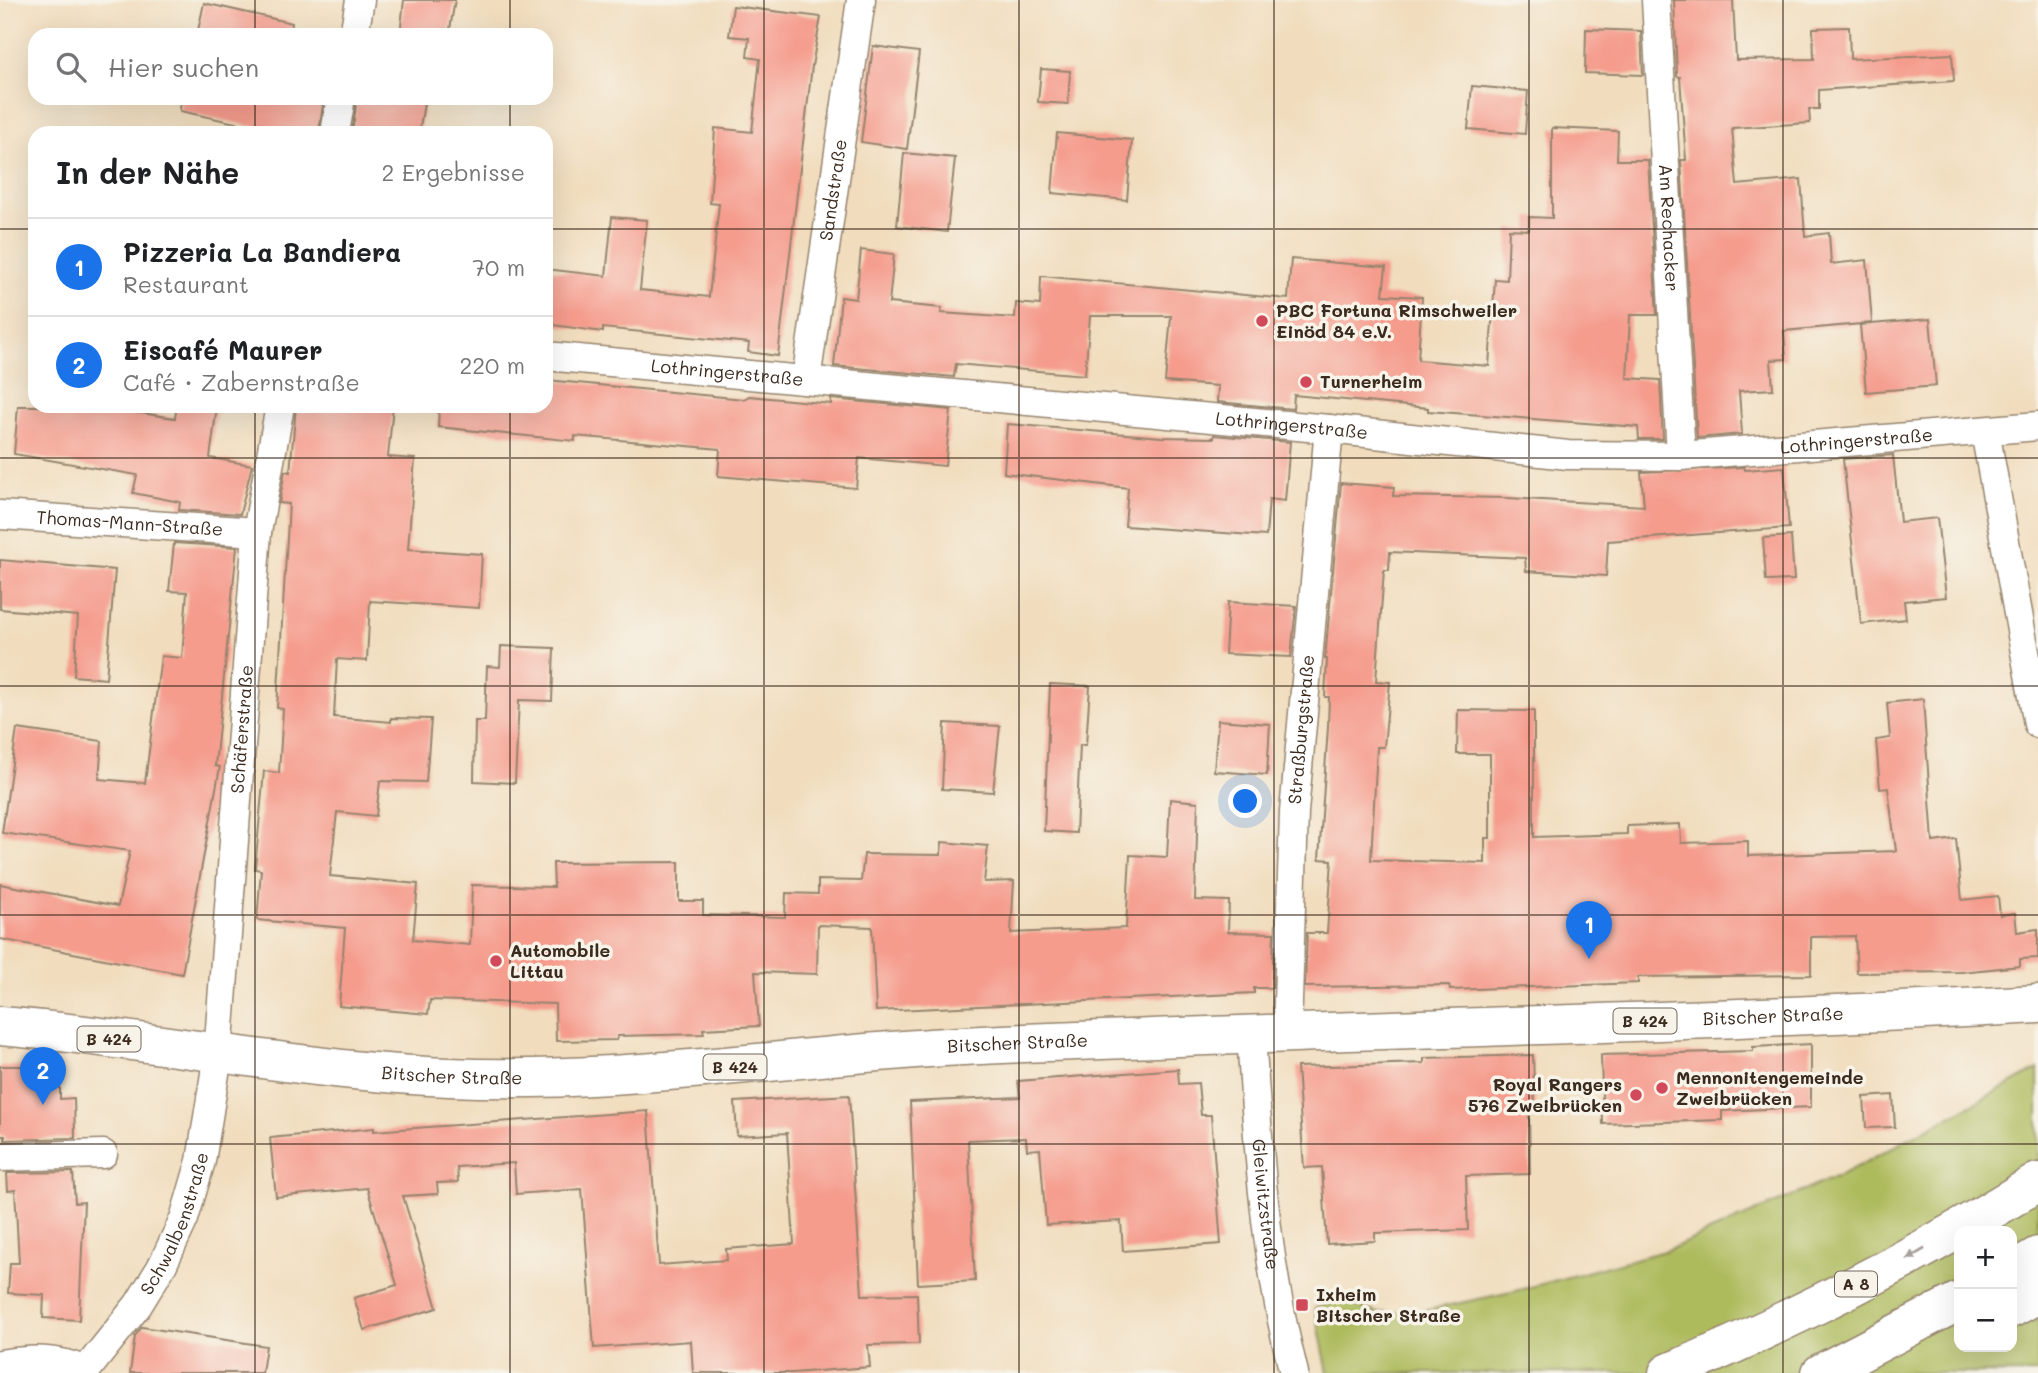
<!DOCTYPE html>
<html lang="de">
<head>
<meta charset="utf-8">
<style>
  :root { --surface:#fff; --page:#f2f2f2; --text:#202124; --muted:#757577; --line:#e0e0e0; --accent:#1a73e8 }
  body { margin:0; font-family:Mali,sans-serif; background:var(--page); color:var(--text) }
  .controls { position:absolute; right:21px; bottom:21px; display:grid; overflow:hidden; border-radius:14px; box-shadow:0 7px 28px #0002 }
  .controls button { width:63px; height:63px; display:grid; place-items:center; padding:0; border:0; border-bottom:2px solid var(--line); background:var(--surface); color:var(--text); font:35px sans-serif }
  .you { position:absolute; left:1246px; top:802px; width:24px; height:24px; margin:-18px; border:5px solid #fff; border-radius:50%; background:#1a73e8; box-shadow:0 0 0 10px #1a73e833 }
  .badge { display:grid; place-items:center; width:46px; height:46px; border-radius:50%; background:var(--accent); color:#fff; font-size:23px; font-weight:700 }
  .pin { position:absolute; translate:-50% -58px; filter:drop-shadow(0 2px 4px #0008) }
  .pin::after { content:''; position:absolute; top:37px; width:24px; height:21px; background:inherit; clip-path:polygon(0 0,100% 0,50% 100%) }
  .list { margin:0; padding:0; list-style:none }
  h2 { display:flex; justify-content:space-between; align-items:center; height:91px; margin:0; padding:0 28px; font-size:30px }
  h2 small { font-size:23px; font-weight:400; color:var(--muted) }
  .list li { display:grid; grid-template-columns:46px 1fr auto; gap:21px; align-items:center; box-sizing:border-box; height:98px; padding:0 28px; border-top:2px solid var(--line) }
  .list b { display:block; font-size:26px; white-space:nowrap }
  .list p { margin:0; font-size:23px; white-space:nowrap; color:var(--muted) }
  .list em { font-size:23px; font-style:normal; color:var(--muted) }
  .icon { flex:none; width:38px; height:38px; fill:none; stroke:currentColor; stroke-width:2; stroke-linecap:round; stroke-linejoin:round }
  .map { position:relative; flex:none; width:2038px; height:1373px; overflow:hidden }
  .search { position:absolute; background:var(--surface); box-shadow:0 7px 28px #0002; left:28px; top:28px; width:525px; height:77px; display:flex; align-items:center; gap:18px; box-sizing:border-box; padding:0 24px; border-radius:21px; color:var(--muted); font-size:26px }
  .panel { position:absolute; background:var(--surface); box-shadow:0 7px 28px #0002; left:28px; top:126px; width:525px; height:287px; border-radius:21px }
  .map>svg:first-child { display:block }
  .green { fill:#aebb5d; stroke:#74723e; stroke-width:2; fill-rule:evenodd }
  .building { fill:#f59c8d }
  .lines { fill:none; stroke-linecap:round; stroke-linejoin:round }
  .street-casing { stroke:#96846e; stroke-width:31 }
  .primary-casing { stroke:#96846e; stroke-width:41 }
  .highway-casing { stroke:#96846e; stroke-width:41 }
  .street { stroke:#fff; stroke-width:28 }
  .primary { stroke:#fff; stroke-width:38 }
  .highway { stroke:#fff; stroke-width:38 }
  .oneway { fill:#a79f9a }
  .grid { fill:none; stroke:#3b2a1e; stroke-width:2; stroke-opacity:0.55 }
  .poi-dot { fill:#d1495b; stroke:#f7f3e8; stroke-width:2.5 }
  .labels { text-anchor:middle; stroke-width:7; stroke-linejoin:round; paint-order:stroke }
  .shield { fill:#f7f3e8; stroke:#73665b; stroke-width:2 }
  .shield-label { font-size:16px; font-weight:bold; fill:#3b2a1e }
  .street-label { font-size:18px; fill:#3b2a1e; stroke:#f7f3e8 }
  .poi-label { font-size:18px; font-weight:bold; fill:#3b2a1e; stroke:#f7f3e8; text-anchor:start }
</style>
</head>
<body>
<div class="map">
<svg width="2038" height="1373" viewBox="0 0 2038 1373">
  <rect width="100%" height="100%" fill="#f7f3e8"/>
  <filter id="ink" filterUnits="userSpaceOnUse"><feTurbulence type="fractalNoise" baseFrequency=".0143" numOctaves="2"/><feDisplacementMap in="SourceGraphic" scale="14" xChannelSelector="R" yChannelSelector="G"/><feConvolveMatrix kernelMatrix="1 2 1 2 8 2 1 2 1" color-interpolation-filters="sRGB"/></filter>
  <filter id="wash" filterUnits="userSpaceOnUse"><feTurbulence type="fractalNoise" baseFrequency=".00686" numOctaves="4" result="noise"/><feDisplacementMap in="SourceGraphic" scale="28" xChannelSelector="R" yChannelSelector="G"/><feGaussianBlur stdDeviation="1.57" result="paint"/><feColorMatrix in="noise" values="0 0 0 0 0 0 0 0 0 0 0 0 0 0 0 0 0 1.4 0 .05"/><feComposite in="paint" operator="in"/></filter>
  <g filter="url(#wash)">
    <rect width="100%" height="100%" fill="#f1ddbe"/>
    <path class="green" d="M2038 1069V1373H1328L1315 1308 1341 1300 1377 1313 1423 1311 1516 1291 1668 1250 1847 1172ZM1959 1231H2012V1347H1959Z"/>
    <g id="blocks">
      <path class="building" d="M404 0H455L449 35H400Z
        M1674 0H1733L1736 60 1814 59 1813 28 1849 27 1850 59 1952 54 1954 81 1819 90V109H1809L1810 123 1732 128 1737 185 1801 179 1805 236 1829 233 1831 264 1867 260 1872 323 1784 331 1786 359 1771 360 1773 389 1739 391 1742 434 1697 438 1681 160H1686L1680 77 1677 76Z
        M204 3 292 23 290 35H197Z
        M733 6 821 17 812 66 778 356 748 352 749 343 603 328V332L546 324V269L606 276 612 217 647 220 640 290 709 297 719 204 710 203 715 128 752 132 760 59 747 57 749 38 729 36Z
        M1586 29 1641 31 1643 75 1585 73Z
        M873 46 919 52 907 149 861 142Z
        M1041 69 1070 71 1068 104 1038 102Z
        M1472 86 1528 91 1525 134 1468 129Z
        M181 98H324L319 133H258L259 128 180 111Z
        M357 98H425L419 133H352Z
        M1552 128 1618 131 1617 160H1648L1657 315H1630L1627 378 1660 380 1663 439H1639L1638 427 1428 411V408L1294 395 1293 409 1217 402 1218 386 1165 382 1171 316H1090L1085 375 956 364 954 377 834 366 841 297 856 299 861 250 894 254 889 303 942 308 941 313 1015 318 1016 303 1040 305 1041 276 1288 299 1291 259 1386 267 1383 295 1422 297 1418 360 1489 366 1495 279 1507 280 1509 229 1529 230V217L1552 218Z
        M1057 133 1132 140 1127 200 1052 193Z
        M904 153 955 158 947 232 897 226Z
        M1930 319 1936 386 1866 392 1860 325Z
        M546 380 744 399 749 396 831 404V399L951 410 945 466 859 458 856 488 718 476 720 449 575 436V441L438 427 439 406H546Z
        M18 406H93L175 418 177 406H217L210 458 252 465 240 514 179 510 180 502 133 493 137 475 14 454Z
        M296 406H393L388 457 415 459 408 549 482 554 479 608 370 601 367 661 337 659 334 717 391 722V718L431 719 426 782 380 781 376 816 337 812 330 876 418 884 413 940 470 945 472 885 554 887 553 863 679 862V901H703V915L785 917 786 893 818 894V880L861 881 864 854 941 855 942 842 988 846 984 882 1014 881 1011 933 1126 928 1130 855 1167 857 1170 799 1198 802 1195 900 1229 901 1228 932 1274 933 1272 988H1254V993L876 1011 872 927 818 925 817 974 755 972 759 1026 703 1029 704 1034 617 1036V1040L556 1041 555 1004 430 1000 428 1014 339 1006 345 928 257 920 261 870 255 869 264 771 279 773 283 709 277 708 289 504 279 503 285 471 290 472Z
        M1007 424 1161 437 1214 438V435L1290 442 1285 501 1269 499 1266 536 1125 526 1128 488 1004 473Z
        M1893 455 1900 522 1937 518 1946 597 1904 601 1906 619 1861 624 1843 459Z
        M1744 467 1745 470 1784 467 1789 528 1608 541 1606 576 1526 571 1525 558 1390 552 1389 570H1384L1376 681 1390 682 1384 747H1377L1371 860 1485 863V838H1490V754H1457L1458 710 1534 711V837L1627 834V826L1680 824 1681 843 1748 841V856L1896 851 1888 788 1880 789 1876 740 1890 738 1887 703 1923 699 1933 842 1956 839 1962 900 1998 896 2000 915 2015 913 2017 932 2038 929V958L2020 959V966L1961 972 1857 973 1855 936 1811 937V975L1638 977V983L1450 990 1449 985 1305 987 1307 933H1327L1332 860 1319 859 1328 727 1329 697H1325L1327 659H1325L1341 483 1394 487 1393 496 1508 498 1644 506 1641 472Z
        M1791 536 1794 580 1766 581 1763 538Z
        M174 543 237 547 215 766 220 767 182 974 0 939V884L118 906 130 851 2 833 17 729 102 741 99 779 145 783 161 656 182 658 187 592 169 591Z
        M0 560 115 570 106 679 74 676 78 616 0 609Z
        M1228 602 1296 606 1291 657 1225 654Z
        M501 646 554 648 552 701 519 700 515 783 474 781 475 721H485L487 666 500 667Z
        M1050 684 1090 686 1086 745H1080L1076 833 1044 831Z
        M1218 720 1270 724 1267 775 1214 771Z
        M945 723 1000 726 993 792 942 789Z
        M1811 1044V1107L1722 1111V1120L1603 1124 1601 1055 1753 1051V1047Z
        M1533 1055 1535 1108H1529L1530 1174 1466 1176 1468 1230 1375 1233V1241L1327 1244 1322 1167 1304 1168 1297 1067 1424 1063V1058Z
        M0 1066H29L30 1073 60 1072V1099L74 1098 75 1138 5 1140V1136H0Z
        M1178 1069 1179 1084 1198 1083 1201 1115H1211L1221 1244 1123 1251 1121 1221 1046 1225 1040 1149 1027 1150 1026 1138 968 1140 975 1281 918 1284 910 1102 1020 1097 1018 1081Z
        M849 1095 862 1295 917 1294 919 1344 868 1345 870 1367 792 1373H693L691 1341 594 1348 582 1189 516 1194 514 1163 457 1167 458 1182 437 1183 438 1194 403 1196 437 1308 364 1330 354 1298 397 1285 367 1188 276 1197 270 1138 374 1128V1131L648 1111 659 1265 727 1260 726 1249 794 1244 787 1133 737 1136 735 1102Z
        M1893 1095 1895 1127 1866 1128 1864 1097Z
        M73 1172 75 1203 84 1202 79 1320 43 1318 44 1295 8 1293 10 1263H19L15 1190 8 1191 7 1173Z
        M142 1327 266 1346 262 1373H130L135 1336Z"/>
    </g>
  </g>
  <g filter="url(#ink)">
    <use href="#blocks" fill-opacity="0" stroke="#96846e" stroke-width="2"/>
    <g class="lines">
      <g class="street-casing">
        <g id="street">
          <path id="s1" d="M1656 0 1681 456"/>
          <path d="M354 35 360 0"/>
          <path d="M335 133 341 98"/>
          <path id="s2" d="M546 356 1329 429 1568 455 1681 456 2038 426"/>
          <path id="s3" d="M806 380 861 0"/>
          <path d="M1985 431 2038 724"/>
          <path id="s4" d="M0 515 257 532"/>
          <path id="s5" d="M1287 1032 1294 812 1329 429"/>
          <path id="s6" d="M1251 1033C1258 1148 1265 1261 1294 1373"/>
          <path d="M0 1157 103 1154"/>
          <path d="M0 1364C32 1359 57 1358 86 1371"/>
          <path id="s7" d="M84 1373 138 1305 162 1266 184 1219 201 1161 218 1055 257 532 280 406"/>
        </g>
      </g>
      <g class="primary-casing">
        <g id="primary">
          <path id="s8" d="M0 1026C150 1038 298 1071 449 1077 627 1085 803 1053 981 1045 1333 1029 1686 1024 2038 1004"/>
        </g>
      </g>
      <g class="highway-casing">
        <path id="highway" d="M2012 1271 2038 1256
          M2012 1308 2038 1294
          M1668 1373C1796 1319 1920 1255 2038 1182
          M1821 1373 1959 1301"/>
      </g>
      <use href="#street" class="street"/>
      <use href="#primary" class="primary"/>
      <use href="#highway" class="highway"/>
    </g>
    <defs><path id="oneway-solid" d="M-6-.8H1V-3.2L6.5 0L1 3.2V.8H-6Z" transform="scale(1.75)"/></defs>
    <use class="oneway" href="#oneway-solid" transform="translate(1916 1254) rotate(150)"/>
  </g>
  <path class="grid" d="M255 0V35M510 0V35M764 0V1373M1019 0V1373M1274 0V1373M1529 0V1373M1783 0V1373M255 98V133M510 98V133M0 229H35M546 229H2038M255 406V1373M510 406V1373M0 458H2038M0 686H2038M0 915H2038M0 1144H2038"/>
  <g class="poi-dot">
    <circle cx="1262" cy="321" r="7"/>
    <circle cx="1306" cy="382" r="7"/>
    <circle cx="496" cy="961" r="7"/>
    <circle cx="1662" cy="1088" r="7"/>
    <circle cx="1636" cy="1095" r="7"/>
    <rect x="1295" y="1298" width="14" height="14" rx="3.5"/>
  </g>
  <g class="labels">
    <g class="shield">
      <rect x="1613.5" y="1008.5" width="63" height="25" rx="5"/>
      <rect x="77.5" y="1026.5" width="63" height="25" rx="5"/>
      <rect x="703.5" y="1054.5" width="63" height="25" rx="5"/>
      <rect x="1835" y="1271.5" width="42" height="25" rx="5"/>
    </g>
    <g class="shield-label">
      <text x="1645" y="1027">B 424</text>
      <text x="109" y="1045">B 424</text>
      <text x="735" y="1073">B 424</text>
      <text x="1856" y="1290">A 8</text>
    </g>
    <g class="street-label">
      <text dy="6" stroke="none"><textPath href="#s3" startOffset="192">Sandstraße</textPath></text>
      <text dy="6" stroke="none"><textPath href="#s1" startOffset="228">Am Rechacker</textPath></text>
      <text dy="6" stroke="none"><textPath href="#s2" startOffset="182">Lothringerstraße</textPath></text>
      <text dy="6" stroke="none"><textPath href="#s2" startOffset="749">Lothringerstraße</textPath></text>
      <text dy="6" stroke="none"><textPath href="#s2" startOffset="1316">Lothringerstraße</textPath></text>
      <text dy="6" stroke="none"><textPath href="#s4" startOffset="130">Thomas-Mann-Straße</textPath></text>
      <text dy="6" stroke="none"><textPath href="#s7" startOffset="679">Schäferstraße</textPath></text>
      <text dy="6" stroke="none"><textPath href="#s5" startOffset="303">Straßburgstraße</textPath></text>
      <text dy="6" stroke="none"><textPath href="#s8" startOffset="1778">Bitscher Straße</textPath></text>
      <text dy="6" stroke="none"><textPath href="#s8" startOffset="1022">Bitscher Straße</textPath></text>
      <text dy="6" stroke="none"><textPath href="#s8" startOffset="455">Bitscher Straße</textPath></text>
      <text dy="6" stroke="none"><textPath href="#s6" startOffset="172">Gleiwitzstraße</textPath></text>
      <text dy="6" stroke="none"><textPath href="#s7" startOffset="177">Schwalbenstraße</textPath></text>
    </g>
    <g class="poi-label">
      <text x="1276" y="317">PBC Fortuna Rimschweiler<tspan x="1276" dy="21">Einöd 84 e.V.</tspan></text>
      <text x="1320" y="388">Turnerheim</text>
      <text x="510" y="957">Automobile<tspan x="510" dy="21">Littau</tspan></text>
      <text x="1676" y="1084">Mennonitengemeinde<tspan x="1676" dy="21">Zweibrücken</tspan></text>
      <text x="1622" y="1091" text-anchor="end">Royal Rangers<tspan x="1622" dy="21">576 Zweibrücken</tspan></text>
      <text x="1316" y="1301">Ixheim<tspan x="1316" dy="21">Bitscher Straße</tspan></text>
    </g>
  </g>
</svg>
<div class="controls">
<button>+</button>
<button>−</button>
</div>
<div class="you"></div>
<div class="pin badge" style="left:1589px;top:959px">1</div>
<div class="pin badge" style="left:43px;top:1105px">2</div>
<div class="search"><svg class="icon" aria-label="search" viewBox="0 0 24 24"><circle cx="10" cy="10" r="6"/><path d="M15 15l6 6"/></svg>Hier suchen</div>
<section class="panel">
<h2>In der Nähe<small>2 Ergebnisse</small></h2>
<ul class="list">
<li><span class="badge">1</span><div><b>Pizzeria La Bandiera</b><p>Restaurant</p></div><em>70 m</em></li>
<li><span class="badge">2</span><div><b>Eiscafé Maurer</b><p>Café · Zabernstraße</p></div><em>220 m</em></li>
</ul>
</section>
</div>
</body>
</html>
